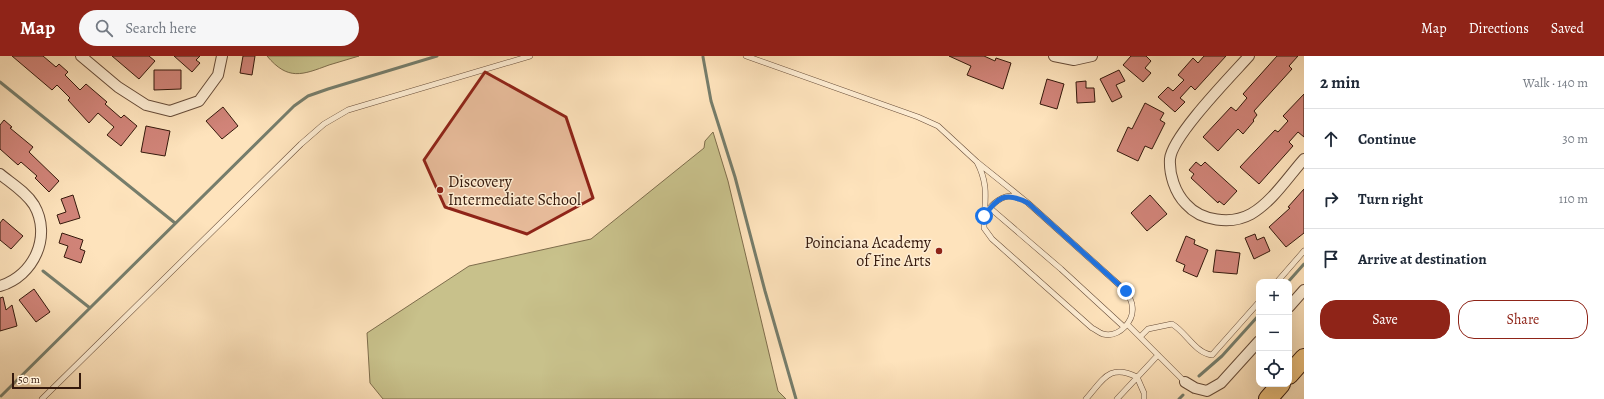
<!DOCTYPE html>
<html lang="en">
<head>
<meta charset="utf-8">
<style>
  :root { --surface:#fff; --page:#f6f6f7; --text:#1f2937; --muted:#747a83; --line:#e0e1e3; --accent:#8f2418 }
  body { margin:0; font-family:Alegreya,serif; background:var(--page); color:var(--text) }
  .controls { position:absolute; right:12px; bottom:12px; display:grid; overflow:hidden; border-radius:8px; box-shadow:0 4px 16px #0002 }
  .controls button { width:36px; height:36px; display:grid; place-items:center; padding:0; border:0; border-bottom:1px solid var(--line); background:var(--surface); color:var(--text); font:20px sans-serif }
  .scale { position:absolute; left:12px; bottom:10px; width:69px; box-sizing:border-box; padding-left:4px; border:2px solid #35190c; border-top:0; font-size:11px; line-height:14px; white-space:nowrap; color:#35190c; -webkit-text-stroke:3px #feedd3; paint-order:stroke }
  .stop { position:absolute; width:12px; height:12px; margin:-9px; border:3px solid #1a73e8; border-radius:50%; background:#fff }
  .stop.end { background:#1a73e8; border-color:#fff; box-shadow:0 1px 4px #0008 }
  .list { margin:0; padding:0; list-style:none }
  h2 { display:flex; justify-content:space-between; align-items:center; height:52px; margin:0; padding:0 16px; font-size:17px }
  h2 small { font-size:13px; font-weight:400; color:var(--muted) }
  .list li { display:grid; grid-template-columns:26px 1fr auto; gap:12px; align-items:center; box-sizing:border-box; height:60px; padding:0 16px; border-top:1px solid var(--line) }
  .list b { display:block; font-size:15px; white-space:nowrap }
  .list em { font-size:13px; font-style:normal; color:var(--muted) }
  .actions { display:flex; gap:8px; padding:12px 16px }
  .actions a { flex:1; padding:9px 0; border:1px solid var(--accent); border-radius:16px; text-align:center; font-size:14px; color:var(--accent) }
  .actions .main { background:var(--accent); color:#fff }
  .icon { flex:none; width:22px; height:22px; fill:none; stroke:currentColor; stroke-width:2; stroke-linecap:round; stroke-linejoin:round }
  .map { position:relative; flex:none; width:1304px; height:343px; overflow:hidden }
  header { display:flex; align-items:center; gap:24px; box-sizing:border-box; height:56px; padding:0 20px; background:var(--accent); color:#fff }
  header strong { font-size:19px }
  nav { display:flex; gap:22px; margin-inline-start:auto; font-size:14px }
  .search { width:280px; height:36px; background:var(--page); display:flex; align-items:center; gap:10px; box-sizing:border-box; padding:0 14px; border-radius:22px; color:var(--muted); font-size:15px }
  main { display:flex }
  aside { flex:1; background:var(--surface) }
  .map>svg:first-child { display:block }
  .green { fill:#c8c18b; stroke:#7e6d4c }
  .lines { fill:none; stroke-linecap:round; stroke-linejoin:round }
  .stream { stroke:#767d6b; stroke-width:3 }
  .building { fill:#d18479; stroke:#35190c }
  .lane-casing { stroke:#674c38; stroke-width:6 }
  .street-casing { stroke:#674c38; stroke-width:12 }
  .highway-casing { stroke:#35190c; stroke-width:20 }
  .lane { stroke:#feedd3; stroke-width:5 }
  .street { stroke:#feedd3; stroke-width:10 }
  .highway { stroke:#efc27e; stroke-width:18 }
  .route { stroke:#1a73e8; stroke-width:5 }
  .marked { fill:#8f2418; fill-opacity:0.2; stroke:#8f2418; stroke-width:3; stroke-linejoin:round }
  .poi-dot { fill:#8f2418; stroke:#feedd3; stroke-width:1.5 }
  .labels { text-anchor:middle; stroke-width:3; stroke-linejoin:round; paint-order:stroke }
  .poi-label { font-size:16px; fill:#35190c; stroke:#feedd3; text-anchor:start }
</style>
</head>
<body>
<header>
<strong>Map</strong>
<div class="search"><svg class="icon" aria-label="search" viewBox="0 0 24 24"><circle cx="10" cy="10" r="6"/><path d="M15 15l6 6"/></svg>Search here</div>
<nav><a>Map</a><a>Directions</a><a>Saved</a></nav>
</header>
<main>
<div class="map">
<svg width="1304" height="343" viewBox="0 0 1304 343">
  <rect width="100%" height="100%" fill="#fee3bc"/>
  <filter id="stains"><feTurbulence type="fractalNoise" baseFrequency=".005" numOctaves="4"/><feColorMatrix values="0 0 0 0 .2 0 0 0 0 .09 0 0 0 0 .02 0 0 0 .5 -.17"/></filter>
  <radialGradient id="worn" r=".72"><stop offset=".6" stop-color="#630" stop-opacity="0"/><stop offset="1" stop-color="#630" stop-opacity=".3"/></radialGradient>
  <path class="green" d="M267 0H359C349 3 339 6 329 9 302 19 288 25 267 0Z
    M713 76 728 125 778 335 786 343H383L370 327 367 277 469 210 591 183 704 92 705 85Z"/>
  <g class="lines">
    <path class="stream" d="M703 1 711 45 735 121 765 235 796 343
      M0 26 175 167
      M43 215 90 252
      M1288 226 1304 208
      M1199 320 1222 300 1259 259
      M1 340 294 50 308 40 328 33 437 0
      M1179 343 1183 339"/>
  </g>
  <path class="building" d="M12 0H43L56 11 59 8 68 16 65 19 80 34 86 28 107 46 105 48 121 62 124 59 137 70 121 90 107 79 114 71 98 57 89 67 68 44 70 42 57 29 52 34Z
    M112 0H149L155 5 139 23Z
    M174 0H200L196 4 200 7 192 16Z
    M243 0H255L252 19 240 17Z
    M949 0H984L995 5 996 2 1011 7 1003 33 967 19 971 10Z
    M1131 0H1146L1151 5 1145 12 1151 17 1143 26 1123 9Z
    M1204 0H1226L1195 34 1191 30 1180 42 1185 46 1175 56 1158 41 1168 31 1173 35 1184 24 1178 19 1193 2 1198 7Z
    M1277 0H1298L1289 10 1292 13 1254 55 1257 59 1253 64 1254 65 1243 78 1238 73 1218 95 1203 81 1231 51 1236 55 1247 42 1243 38Z
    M154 14H181V33L154 34Z
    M1119 14 1125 25 1116 29 1122 41 1112 46 1100 23Z
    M1047 23 1064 28 1057 53 1040 48Z
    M1086 25V32H1094L1095 46 1077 47 1076 26Z
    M1304 38V81L1298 76 1289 86 1293 90 1259 128 1240 111 1275 74 1278 76 1288 65 1283 60Z
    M1145 47 1164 57 1160 64 1165 67 1152 93 1145 90 1138 105 1117 95 1128 71 1132 73Z
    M223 51 238 70 222 83 206 65Z
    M4 64 12 71 10 72 33 91 29 96 59 125 49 136 35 122 37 120 21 106 18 109 0 93V69Z
    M146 70 170 75 165 100 141 96Z
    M1196 106 1201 110 1205 106 1237 135 1224 149 1219 145 1218 147 1191 122 1194 118 1189 114Z
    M1304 133V177L1286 191 1269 171 1290 152 1288 151Z
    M73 139 80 162 60 168 57 159 66 156 61 143Z
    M1150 139 1167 158 1147 175 1131 157Z
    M3 163 23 180 11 193 0 184V167Z
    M62 177 83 184 80 193 85 195 81 207 64 201 68 190 59 187Z
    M1255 178 1257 184 1264 181 1270 195 1254 203 1245 182Z
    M1186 180 1195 184 1194 188 1208 194 1197 221 1183 215 1185 209 1176 205Z
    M1216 194 1240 197 1237 218 1213 216Z
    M34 233 50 256 36 266 19 244Z
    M3 241 6 254 12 249 17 270 0 275V242Z"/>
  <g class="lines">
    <g class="lane-casing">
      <path id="lane" d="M746 0 918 61 938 70 977 106 1028 147 1126 235C1128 239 1132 245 1132 249 1135 265 1119 282 1103 278 1099 277 1095 273 1092 272L992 183 984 172C984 146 990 131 977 106
        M990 152 1061 213 1124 271
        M988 154C995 145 1007 136 1018 142
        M1277 226 1304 195
        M1128 269 1185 326
        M1140 281 1148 273 1172 268C1186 276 1195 297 1212 299L1259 246
        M42 343 301 88 324 68 348 54 530 0
        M1086 343C1103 324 1109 307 1137 321L1144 337V343
        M1117 343 1158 299"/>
    </g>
    <g class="street-casing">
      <path id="street" d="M81 0 118 31 146 49 170 55 199 45 218 19 222 0
        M1054 0 1074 4 1092 0
        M1249 0C1232 19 1172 80 1170 103 1169 118 1175 137 1186 148 1201 165 1231 169 1251 158 1272 146 1288 121 1304 103
        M0 118C11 127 26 136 34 149 52 180 34 220 0 230
        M1289 251 1304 234
        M1185 326 1195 332 1207 335 1221 327 1259 285"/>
    </g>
    <g class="highway-casing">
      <path id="highway" d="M1289 319 1304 302
        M1268 343 1281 328"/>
    </g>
    <use href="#lane" class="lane"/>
    <use href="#street" class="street"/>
    <use href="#highway" class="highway"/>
  </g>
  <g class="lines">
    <path class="route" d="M984 160C998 141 1005 135 1028 147L1126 235"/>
  </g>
  <path class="marked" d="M485 16 566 61 593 142 527 178 445 151 424 104Z"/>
  <g class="poi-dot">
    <circle cx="440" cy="134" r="4"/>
    <circle cx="939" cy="195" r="4"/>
  </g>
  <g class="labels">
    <g class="poi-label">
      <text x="448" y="131">Discovery<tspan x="448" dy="18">Intermediate School</tspan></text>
      <text x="931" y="192" text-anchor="end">Poinciana Academy<tspan x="931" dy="18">of Fine Arts</tspan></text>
    </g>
  </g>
  <rect width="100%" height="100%" filter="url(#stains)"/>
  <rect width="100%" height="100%" fill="url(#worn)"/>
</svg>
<div class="controls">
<button>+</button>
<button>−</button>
<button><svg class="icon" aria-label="locate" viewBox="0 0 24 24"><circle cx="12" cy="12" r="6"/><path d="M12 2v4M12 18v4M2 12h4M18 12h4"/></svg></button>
</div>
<div class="scale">50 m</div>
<div class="stop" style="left:984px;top:160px"></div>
<div class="stop end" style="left:1126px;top:235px"></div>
</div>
<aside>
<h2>2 min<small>Walk · 140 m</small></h2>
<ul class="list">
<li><svg class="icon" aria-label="ahead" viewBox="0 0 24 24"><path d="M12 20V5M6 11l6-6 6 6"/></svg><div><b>Continue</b></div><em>30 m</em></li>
<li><svg class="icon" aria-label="right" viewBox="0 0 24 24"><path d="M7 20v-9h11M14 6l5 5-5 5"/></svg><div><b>Turn right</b></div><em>110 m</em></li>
<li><svg class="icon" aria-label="arrive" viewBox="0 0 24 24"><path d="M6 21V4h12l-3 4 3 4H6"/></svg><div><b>Arrive at destination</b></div></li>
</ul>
<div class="actions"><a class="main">Save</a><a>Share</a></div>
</aside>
</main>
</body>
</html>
